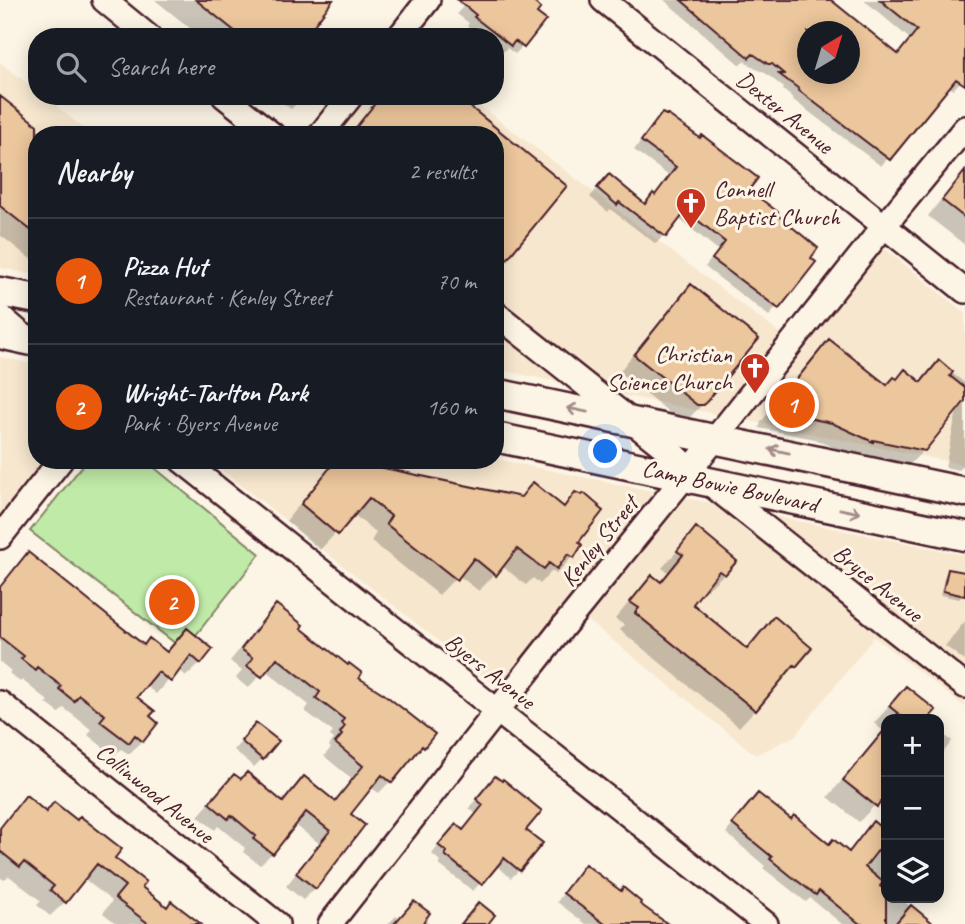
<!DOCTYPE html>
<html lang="en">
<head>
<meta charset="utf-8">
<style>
  :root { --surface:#171b24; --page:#242831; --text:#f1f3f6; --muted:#9ea1a6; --line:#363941; --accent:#ea580c }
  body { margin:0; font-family:Caveat,sans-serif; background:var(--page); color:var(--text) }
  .controls { position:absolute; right:21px; bottom:21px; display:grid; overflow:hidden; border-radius:14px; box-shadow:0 4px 18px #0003 }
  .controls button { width:63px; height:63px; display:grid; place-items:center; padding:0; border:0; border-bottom:2px solid var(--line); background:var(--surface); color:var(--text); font:35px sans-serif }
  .compass { position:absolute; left:797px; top:21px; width:63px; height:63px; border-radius:50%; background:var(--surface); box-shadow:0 4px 18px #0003; rotate:38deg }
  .you { position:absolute; left:606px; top:452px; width:24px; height:24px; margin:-18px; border:5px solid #fff; border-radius:50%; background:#1a73e8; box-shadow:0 0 0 10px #1a73e833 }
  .badge { display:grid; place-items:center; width:46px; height:46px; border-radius:50%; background:var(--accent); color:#fff; font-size:23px; font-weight:700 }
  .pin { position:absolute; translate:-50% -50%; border:4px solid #fff; box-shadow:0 2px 7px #0006 }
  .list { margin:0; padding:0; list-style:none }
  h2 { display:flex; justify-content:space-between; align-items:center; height:91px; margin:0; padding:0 28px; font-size:30px }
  h2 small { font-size:23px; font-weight:400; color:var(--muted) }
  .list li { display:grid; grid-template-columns:46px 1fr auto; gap:21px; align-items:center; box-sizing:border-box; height:126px; padding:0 28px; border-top:2px solid var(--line) }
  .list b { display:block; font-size:26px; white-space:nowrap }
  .list p { margin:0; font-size:23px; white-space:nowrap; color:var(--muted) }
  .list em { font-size:23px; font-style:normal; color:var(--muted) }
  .icon { flex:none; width:38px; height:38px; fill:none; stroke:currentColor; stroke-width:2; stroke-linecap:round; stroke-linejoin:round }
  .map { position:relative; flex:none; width:965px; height:924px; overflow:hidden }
  .search { position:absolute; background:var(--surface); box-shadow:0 4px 18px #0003; left:28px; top:28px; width:476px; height:77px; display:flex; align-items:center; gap:18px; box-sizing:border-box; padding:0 24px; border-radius:28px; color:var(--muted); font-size:26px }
  .panel { position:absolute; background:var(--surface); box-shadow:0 4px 18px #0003; left:28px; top:126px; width:476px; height:343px; border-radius:28px }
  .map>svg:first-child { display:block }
  .built { fill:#f7e7cf }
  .green { fill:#c0eaa7; stroke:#858469; stroke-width:2 }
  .shadow { fill:#0003; fill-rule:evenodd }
  .building { fill:#ecc69c; stroke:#4a1f2b; stroke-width:2; fill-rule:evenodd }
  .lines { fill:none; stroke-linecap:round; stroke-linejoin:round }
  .minor-casing { stroke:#4a1f2b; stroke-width:28 }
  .major-casing { stroke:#4a1f2b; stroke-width:33 }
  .minor { stroke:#fcf5e5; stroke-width:23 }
  .major { stroke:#fcf5e5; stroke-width:28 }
  .oneway { stroke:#a38a88 }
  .labels { text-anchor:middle; stroke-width:6; stroke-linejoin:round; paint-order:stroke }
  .street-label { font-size:24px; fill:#4a1f2b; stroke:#fcf5e5 }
  .poi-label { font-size:24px; fill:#4a1f2b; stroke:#fcf5e5; text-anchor:start }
</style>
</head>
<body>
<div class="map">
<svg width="965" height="924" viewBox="0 0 965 924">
  <rect width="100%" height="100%" fill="#fcf5e5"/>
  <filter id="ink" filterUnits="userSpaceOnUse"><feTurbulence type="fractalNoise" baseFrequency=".0143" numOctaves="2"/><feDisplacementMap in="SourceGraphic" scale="14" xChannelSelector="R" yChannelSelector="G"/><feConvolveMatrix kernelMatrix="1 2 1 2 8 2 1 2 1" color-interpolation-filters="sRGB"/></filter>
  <g filter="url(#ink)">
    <path class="built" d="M0 62 37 91V96H44L92 135H37V275L0 268Z
      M367 96H467L799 348 883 247 965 313V465L495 369V135H337Z
      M0 357 37 365V460H71L0 544Z
      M495 459 965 555V707L874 637 795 736 756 755 570 606 498 688 209 460H495Z"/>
    <path class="green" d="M87 460H145L260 554 184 650 30 531Z"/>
    <path class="shadow" d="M155 0H326L304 35 306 37H201Z
      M468 0H528L523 46 515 54 507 48 502 53 495 48V37H481L467 26 469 23 457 14Z
      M664 0H829L897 55 910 39 864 0H965V76L953 90 948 86 881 166 792 99 793 98 783 90 784 88 763 71H760L744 61 740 65ZM808 32H850V74H808Z
      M274 96H311L304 103 300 100 291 109Z
      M380 96H454L564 186 495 269V135H349Z
      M0 98 46 135H37V264L0 235Z
      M662 115 774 215 808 258 813 263 769 316 705 267 718 250 678 218 656 244 610 209 608 212 590 197 601 184 644 205 654 196 669 176 634 150Z
      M965 169V245L928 216Z
      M691 286 703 404 686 421H680L619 372 675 302Z
      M829 341 886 387 905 371 920 383 939 363 965 383V463L958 470 945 467 958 406 924 450 907 467 855 457 815 439 759 428 761 422 813 358Z
      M338 460 519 499 533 485 562 508 576 494V542L580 545 572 557 556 574 552 571 540 584 533 578 526 585 502 566 479 591 458 575 439 595 371 541 376 533 353 514 320 550 286 521 321 477Z
      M696 530 724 574 707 590 704 588 690 604 745 649 774 618 809 648 795 666 778 682 755 710 739 727 620 630 624 625 615 619 636 594 652 577 659 583 668 572 662 568Z
      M28 554 144 646 166 653 187 630 200 663 186 676 178 669 156 694 145 685 135 697 148 717 142 741 129 754 121 749 114 756 88 735 92 730 64 708 59 713 46 703 48 701 22 680 20 682 9 673 11 671 0 662V586Z
      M949 570 965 574 963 595 959 599 940 595 945 574Z
      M277 606 298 628 356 679 423 747 379 793 370 787 348 814 315 888 303 900 286 886 320 844 294 824 272 853 260 865 243 852 245 848 218 826 215 830 198 816 234 776 282 803 304 778 334 802 352 779 324 756 331 748 329 746 334 739 330 736 333 732 305 711 309 705 265 670 248 688 236 678 242 671 230 661 265 618Z
      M965 621V661L945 646Z
      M906 688 933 710 926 719H886V793L859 822 828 797 883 731 874 723Z
      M939 731 952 741 939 758Z
      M248 733 262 759 254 767 234 750Z
      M487 786 524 830 519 870 511 878 496 865 473 891 438 864 440 861 432 854 448 834 462 831 476 814 469 808Z
      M26 798 46 813 112 858 139 888 166 909 185 914 187 912 202 924H117L103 913 112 901 83 878 65 902 50 916 37 905 41 901 9 876 4 880 0 877V827Z
      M750 803 790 821 829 846 848 853 873 824 886 834V898H900L929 922 927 924H842L810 898 806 902 763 868 765 866 726 833Z
      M577 874 637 904 664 924H586L557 902Z
      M396 916 400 919H424L430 924H388Z"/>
    <path class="building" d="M196 0H333L305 37H242Z
      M458 0H531L541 8 537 13 546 20 524 48 515 41 511 46 474 17 476 15Z
      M681 0H831L898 54 917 30 880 0H965V85L956 79 890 160 798 90 799 89 779 74H784L772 64H768L753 54 749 58ZM808 32H850V74H808Z
      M0 96 37 125V235L0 206Z
      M381 96H457L567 186 504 263 495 256V135H350Z
      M662 113 666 115 667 114 700 138 702 135 758 178 749 190 778 212 776 214 818 248 811 258 816 262 779 309 712 259 725 242 686 211 666 237 619 202 617 205 597 188 609 174 645 204 653 193 655 195 676 167 641 141Z
      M965 171V218L942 200Z
      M691 284 759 339 704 405H697L634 355Z
      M829 339 887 385 894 377 897 379 905 369 921 382 939 360 953 372 950 376 965 388V401L925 451 873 440V442L832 423 774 411 777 406 776 405Z
      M336 460H346L521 497 533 482 564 507 575 492 582 495 584 493 599 506 598 507 603 511 579 542 582 545 574 558 568 554 557 569 549 563 544 569 517 549 496 576 474 558 457 580 386 524 391 516 369 498 338 535 301 504Z
      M696 527 737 561 725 575 719 571 693 604 747 649 774 616 812 648 796 667 794 665 756 711 635 613 639 608 630 602 652 575 661 582 683 555 677 551Z
      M28 552 144 645 149 638 167 652 187 628 213 649 201 664 191 655 171 682 158 672 137 697 155 711 150 716 158 723 143 742 135 735 129 743 100 721 105 715 79 695 74 701 59 689 61 686 37 667 35 670 21 659 24 656 0 637V587Z
      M948 569 965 572V596L943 591Z
      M276 604 303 625 301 628 348 665 349 663 362 673 359 678 384 694 435 734 424 748 422 746 392 783 382 775 351 814 365 825 316 889 296 873 330 831 306 812 273 854 253 839 256 836 231 815 228 819 209 803 234 774 241 779 247 772 283 802 304 776 335 801 363 766 335 743 342 735 340 733 345 726 341 723 344 719 316 698 320 692 277 658 262 677 247 666 253 658 241 649Z
      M906 686 936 710 928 719H905L889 706Z
      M256 723 279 741 263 760 241 741Z
      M886 728V796L877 807 843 780Z
      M495 776 502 781 503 779 542 811 526 830 543 843 520 871 504 858 482 885 445 855 447 852 438 845 456 824 463 830 483 805 476 799Z
      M758 793 791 819 794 815 829 844 833 839 849 852 873 821 886 832V840L865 867 883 882 880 886 886 891V924H860L819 891 816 895 791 876 770 859 772 857 732 824Z
      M26 795 46 812 54 802 77 820 80 816 122 849 115 858 146 882 142 887 167 907 171 901 201 924H149L115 898 125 886 97 864 66 903 50 890 54 886 24 862 20 867 0 851V828Z
      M585 864 621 891 623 887 641 902 640 904 668 924H605L563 893Z
      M414 901 430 913 422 924H394Z
      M479 902 495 915 488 924H461Z
      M911 905 934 924H895Z"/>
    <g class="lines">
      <g class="minor-casing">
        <path id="minor" d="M104 0 149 37
          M603 0 965 291
          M399 37 428 0
          M224 96 273 135
          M320 135 351 96
          M495 313 965 686
          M0 316 29 341
          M181 460 766 924
          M0 537 61 460
          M0 703 277 924
          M330 924 563 627 716 438 884 226 965 128"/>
      </g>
      <g class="major-casing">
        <path id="major" d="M0 292 37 299
          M0 334 37 342
          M495 393 965 492
          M495 437 965 536"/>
      </g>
      <use href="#minor" class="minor"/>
      <use href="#major" class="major"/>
    </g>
    <defs><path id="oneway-shaft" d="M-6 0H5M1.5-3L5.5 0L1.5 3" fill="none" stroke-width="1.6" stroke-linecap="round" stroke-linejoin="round" transform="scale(1.75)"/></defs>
    <g class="oneway">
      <use href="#oneway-shaft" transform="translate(577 410) rotate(-168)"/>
      <use href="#oneway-shaft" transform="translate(779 451) rotate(-168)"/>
      <use href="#oneway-shaft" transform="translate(850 511) rotate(12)"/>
    </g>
  </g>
  <defs>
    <g id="church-pin" transform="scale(1.575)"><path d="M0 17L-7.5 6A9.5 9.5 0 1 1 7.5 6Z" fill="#c8321e" stroke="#fcf5e5"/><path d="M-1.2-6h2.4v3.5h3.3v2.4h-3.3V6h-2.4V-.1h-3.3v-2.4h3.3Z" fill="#fff"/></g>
  </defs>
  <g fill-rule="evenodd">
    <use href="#church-pin" x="691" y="203"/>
    <use href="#church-pin" x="755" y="368"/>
  </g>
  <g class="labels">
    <g class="street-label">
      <text transform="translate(785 112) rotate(39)" y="8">Dexter Avenue</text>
      <text transform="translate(730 486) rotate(12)" y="8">Camp Bowie Boulevard</text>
      <text transform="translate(599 541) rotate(-51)" y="8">Kenley Street</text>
      <text transform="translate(878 583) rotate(39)" y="8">Bryce Avenue</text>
      <text transform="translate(490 671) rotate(38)" y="8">Byers Avenue</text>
      <text transform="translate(155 793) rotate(39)" y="8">Collinwood Avenue</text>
    </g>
    <g class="poi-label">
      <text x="714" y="197">Connell<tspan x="714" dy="28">Baptist Church</tspan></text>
      <text x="732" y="362" text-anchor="end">Christian<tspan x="732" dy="28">Science Church</tspan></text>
    </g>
  </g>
</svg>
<div class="controls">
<button>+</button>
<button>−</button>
<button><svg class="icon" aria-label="layers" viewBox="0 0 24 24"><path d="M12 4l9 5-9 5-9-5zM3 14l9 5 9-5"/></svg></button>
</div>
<svg class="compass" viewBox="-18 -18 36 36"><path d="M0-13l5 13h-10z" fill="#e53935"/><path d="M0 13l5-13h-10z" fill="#9ea1a6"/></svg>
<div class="you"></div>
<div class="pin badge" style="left:792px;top:405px">1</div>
<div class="pin badge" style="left:172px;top:602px">2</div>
<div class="search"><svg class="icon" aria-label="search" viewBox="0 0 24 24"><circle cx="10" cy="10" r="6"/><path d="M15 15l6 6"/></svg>Search here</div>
<section class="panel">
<h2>Nearby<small>2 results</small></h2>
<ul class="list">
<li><span class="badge">1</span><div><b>Pizza Hut</b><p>Restaurant · Kenley Street</p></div><em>70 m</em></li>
<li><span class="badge">2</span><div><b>Wright-Tarlton Park</b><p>Park · Byers Avenue</p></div><em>160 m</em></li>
</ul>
</section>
</div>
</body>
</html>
